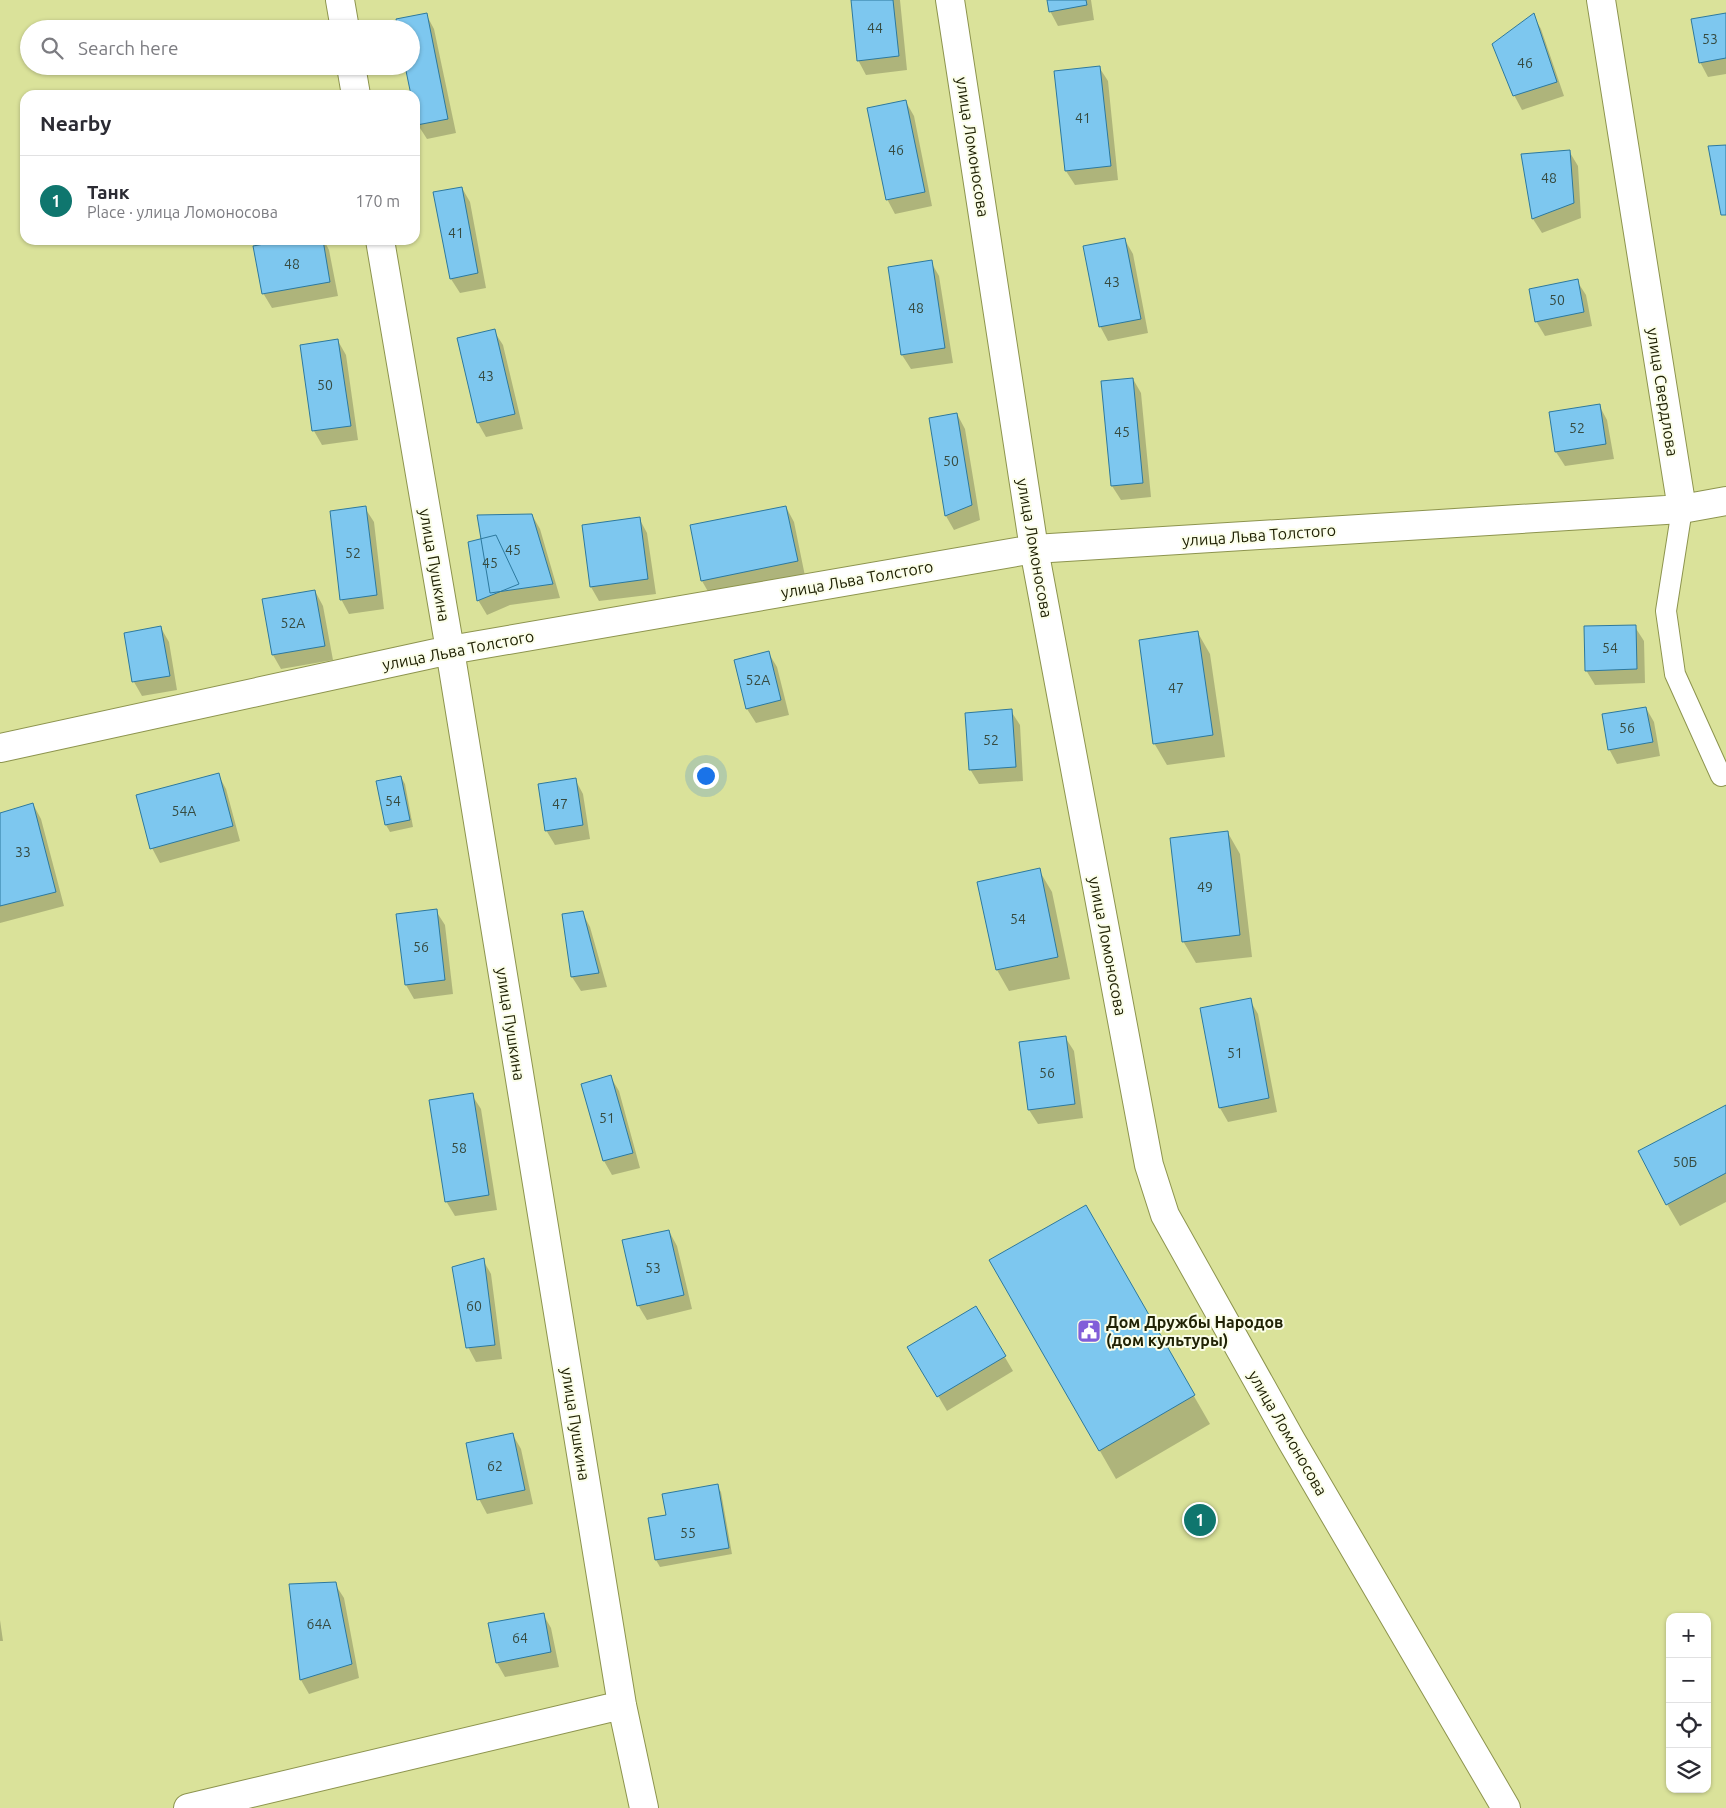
<!DOCTYPE html>
<html lang="en">
<head>
<meta charset="utf-8">
<style>
  :root { --surface:#fff; --page:#f7f7f7; --text:#2b2b33; --muted:#7c7c81; --line:#e1e1e2; --accent:#0f766e }
  body { margin:0; font-family:Ubuntu,sans-serif; background:var(--page); color:var(--text) }
  .controls { position:absolute; right:15px; bottom:15px; display:grid; overflow:hidden; border-radius:10px; box-shadow:0 1px 4px #0004 }
  .controls button { width:45px; height:45px; display:grid; place-items:center; padding:0; border:0; border-bottom:1px solid var(--line); background:var(--surface); color:var(--text); font:25px sans-serif }
  .you { position:absolute; left:705px; top:775px; width:18px; height:18px; margin:-12px; border:4px solid #fff; border-radius:50%; background:#1a73e8; box-shadow:0 0 0 8px #1a73e833 }
  .badge { display:grid; place-items:center; width:32px; height:32px; border-radius:50%; background:var(--accent); color:#fff; font-size:16px; font-weight:700 }
  .pin { position:absolute; translate:-50% -50%; border:2px solid #fff; box-shadow:0 1px 5px #0006 }
  .list { margin:0; padding:0; list-style:none }
  h2 { display:flex; justify-content:space-between; align-items:center; height:65px; margin:0; padding:0 20px; font-size:21px }
  h2 small { font-size:16px; font-weight:400; color:var(--muted) }
  .list li { display:grid; grid-template-columns:32px 1fr auto; gap:15px; align-items:center; box-sizing:border-box; height:90px; padding:0 20px; border-top:1px solid var(--line) }
  .list b { display:block; font-size:19px; white-space:nowrap }
  .list p { margin:0; font-size:16px; white-space:nowrap; color:var(--muted) }
  .list em { font-size:16px; font-style:normal; color:var(--muted) }
  .icon { flex:none; width:28px; height:28px; fill:none; stroke:currentColor; stroke-width:2; stroke-linecap:round; stroke-linejoin:round }
  .map { position:relative; flex:none; width:1726px; height:1808px; overflow:hidden }
  .search { position:absolute; background:var(--surface); box-shadow:0 1px 4px #0004; left:20px; top:20px; width:400px; height:55px; display:flex; align-items:center; gap:12px; box-sizing:border-box; padding:0 18px; border-radius:28px; color:var(--muted); font-size:19px }
  .panel { position:absolute; background:var(--surface); box-shadow:0 1px 4px #0004; left:20px; top:90px; width:400px; height:155px; border-radius:15px }
  .map>svg:first-child { display:block }
  .shadow { fill:#0003 }
  .building { fill:#7dc7ef; stroke:#2d799e }
  .lines { fill:none; stroke-linecap:round; stroke-linejoin:round }
  .service-casing { stroke:#8d944e; stroke-width:22 }
  .minor-casing { stroke:#8d944e; stroke-width:30 }
  .tertiary-casing { stroke:#8d944e; stroke-width:30 }
  .service { stroke:#fff; stroke-width:20 }
  .minor { stroke:#fff; stroke-width:28 }
  .tertiary { stroke:#fff; stroke-width:28 }
  .labels { text-anchor:middle; stroke-width:4; stroke-linejoin:round; paint-order:stroke }
  .number-label { font-size:14px; fill:#374b40 }
  .street-label { font-size:16px; fill:#202205; stroke:#fbfee9 }
  .poi-label { font-size:16px; font-weight:bold; fill:#202205; stroke:#fbfee9; text-anchor:start }
</style>
</head>
<body>
<div class="map">
<svg width="1726" height="1808" viewBox="0 0 1726 1808">
  <rect width="100%" height="100%" fill="#dae29a"/>
  <path class="shadow" d="M852 0H900L907 70 866 75 858 60Z
    M1048 0H1091L1094 20 1058 26 1050 11Z
    M426 14 434 29 456 133 427 139 418 125 415 109V95H412L411 66Z
    M1533 15 1541 29 1564 96 1522 110 1514 95Z
    M1726 15V74L1708 77 1700 62Z
    M1099 67 1108 81 1118 180 1075 185 1066 171Z
    M906 102 914 116 932 206 895 214 887 199Z
    M1569 151 1578 166 1581 218 1542 233 1533 219 1523 155Z
    M462 188 470 202 486 288 460 293 451 279 435 193Z
    M294 240H324L329 250 338 296 272 308 263 293Z
    M1125 240 1133 254 1148 333 1108 341 1100 326Z
    M931 262 939 276 953 363 911 369 902 355Z
    M1577 281 1586 295 1592 326 1545 336 1536 321Z
    M494 331 503 345 523 429 486 437 478 423Z
    M338 341 346 355 358 440 322 445 314 431 301 346Z
    M1133 379 1141 393 1151 497 1121 500 1112 486Z
    M1599 405 1607 420 1614 459 1565 466 1556 452Z
    M957 414 965 429 980 520 954 530 946 516Z
    M786 507 794 522 805 576 710 595 702 581Z
    M365 508 374 522 384 609 349 614 341 599Z
    M532 515 540 529 560 598 510 605 487 615 478 600 482 540Z
    M639 518 647 533 656 594 599 601 591 587Z
    M315 591 323 606 333 660 281 669 273 655 263 600Z
    M1635 627 1644 641 1645 683 1595 685 1586 670Z
    M161 628 169 642 177 690 142 696 134 682Z
    M1198 633 1210 654 1225 757 1167 765 1154 743Z
    M768 652 777 667 789 715 756 723 747 709 735 661Z
    M1646 708 1654 722 1660 756 1617 764 1609 749Z
    M1011 711 1020 725 1023 781 979 784 970 769Z
    M218 774 226 789 240 841 160 863 152 848Z
    M401 777 405 784 413 827 390 832 386 825Z
    M575 779 583 794 590 839 555 845 546 830Z
    M33 804 41 819 64 906 0 923V814Z
    M1228 833 1240 854 1252 957 1196 963 1183 941Z
    M1039 870 1052 892 1070 979 1009 991 997 970Z
    M436 911 445 925 453 994 414 999 406 985 398 915Z
    M582 912 590 927 607 987 581 991 572 977Z
    M1250 1000 1258 1014 1277 1112 1228 1122 1220 1108Z
    M1065 1037 1074 1051 1083 1118 1038 1124 1029 1110Z
    M610 1076 619 1091 640 1168 612 1175 604 1161 583 1085Z
    M472 1095 481 1109 497 1210 455 1216 446 1201Z
    M1726 1106V1202L1680 1226 1667 1204Z
    M1085 1207 1210 1424 1116 1479 991 1261Z
    M669 1231 677 1246 692 1309 647 1320 638 1305Z
    M483 1260 491 1274 502 1359 476 1362 468 1347Z
    M976 1308 1013 1371 947 1411 909 1347Z
    M513 1435 521 1449 533 1504 487 1514 479 1499Z
    M717 1486 721 1492 732 1554 660 1567 656 1560 649 1519 667 1516Z
    M335 1584 344 1598 359 1678 309 1694 301 1680Z
    M543 1614 551 1628 559 1667 505 1677 497 1663Z
    M0 1620 3 1641H0Z"/>
  <path class="building" d="M851 0H893L899 56 857 61Z
    M1047 0H1086L1087 5 1049 12Z
    M427 13 448 119 417 125 415 115V95H411L405 66H411V29H398L396 19Z
    M1534 13 1557 82 1513 96 1492 44Z
    M1726 13V58L1699 63 1691 19Z
    M1100 66 1111 166 1065 171 1054 71Z
    M906 100 925 192 886 200 867 108Z
    M1726 145V215H1721L1708 146Z
    M1570 150 1574 203 1532 219 1521 154Z
    M462 187 478 273 450 279 433 192Z
    M1125 238 1141 319 1099 327 1083 246Z
    M287 240H323L330 282 262 294 253 246Z
    M932 260 945 348 901 355 888 267Z
    M1578 279 1584 312 1535 322 1529 289Z
    M495 329 515 414 477 423 457 338Z
    M338 339 351 426 312 431 300 345Z
    M1133 378 1143 483 1111 486 1101 381Z
    M1600 404 1606 444 1555 452 1549 412Z
    M957 413 972 505 945 516 929 418Z
    M366 506 377 595 340 600 330 511Z
    M786 506 798 561 701 581 690 525Z
    M532 514 553 584 490 593 477 515Z
    M640 517 648 579 590 587 582 525Z
    M496 535 519 584 477 601 468 542Z
    M315 590 325 646 272 655 262 599Z
    M1636 625 1637 669 1585 671 1584 626Z
    M161 626 170 676 132 682 124 633Z
    M1198 631 1213 735 1153 744 1139 640Z
    M769 651 781 700 746 709 734 660Z
    M1646 707 1653 742 1608 750 1602 714Z
    M1012 709 1016 767 969 770 965 713Z
    M219 773 233 826 150 849 136 795Z
    M401 776 410 820 385 825 376 781Z
    M576 778 583 825 545 831 538 784Z
    M33 803 56 892 0 906V813Z
    M1228 831 1240 935 1182 942 1170 838Z
    M1040 868 1058 957 996 970 977 882Z
    M437 909 445 980 405 985 396 914Z
    M583 911 599 973 571 977 562 914Z
    M1251 998 1269 1098 1219 1108 1200 1008Z
    M1066 1036 1075 1104 1028 1110 1019 1042Z
    M611 1075 633 1153 603 1161 581 1084Z
    M473 1093 489 1195 445 1202 429 1100Z
    M1726 1105V1173L1666 1205 1638 1151Z
    M1086 1205 1195 1395 1099 1451 989 1260Z
    M669 1230 684 1295 637 1306 622 1240Z
    M484 1258 495 1345 466 1348 452 1267Z
    M976 1306 1006 1356 937 1397 907 1347Z
    M513 1433 525 1490 477 1500 466 1443Z
    M718 1484 729 1548 655 1560 648 1518 666 1515 662 1494Z
    M336 1582 352 1664 300 1680 289 1584Z
    M544 1613 551 1652 496 1663 488 1623Z"/>
  <g class="lines">
    <g class="service-casing">
      <path id="service" d="M1682 509 1666 611 1675 674 1721 776"/>
    </g>
    <g class="minor-casing">
      <path id="minor" d="M340 0 345 29
        M1601 0 1682 509
        M351 66 356 95
        M380 240 450 650 622 1705 644 1808
        M0 748 450 650 1034 549 1682 509 1726 501
        M188 1808 622 1705"/>
    </g>
    <g class="tertiary-casing">
      <path id="tertiary" d="M950 0 1034 549 1149 1165 1165 1215 1291 1440 1506 1808"/>
    </g>
    <use href="#service" class="service"/>
    <use href="#minor" class="minor"/>
    <use href="#tertiary" class="tertiary"/>
  </g>
  <defs>
    <g id="civic-square" transform="scale(1.25)"><rect x="-9" y="-9" width="18" height="18" rx="4" fill="#815ed9" stroke="#fbfee9"/><path d="M-.6-6.5H3V-4.5H.6V-3L4-1V1h2V6H-6V1h2V-1L-.6-3ZM-1.2 2.5V6h2.4V2.5Z" fill="#fff"/></g>
  </defs>
  <g fill-rule="evenodd">
    <use href="#civic-square" x="1089" y="1331"/>
  </g>
  <g class="labels">
    <g class="number-label">
      <text x="875" y="33">44</text>
      <text x="1710" y="44">53</text>
      <text x="1525" y="68">46</text>
      <text x="1083" y="123">41</text>
      <text x="896" y="155">46</text>
      <text x="1549" y="183">48</text>
      <text x="456" y="238">41</text>
      <text x="292" y="269">48</text>
      <text x="1112" y="287">43</text>
      <text x="1557" y="305">50</text>
      <text x="916" y="313">48</text>
      <text x="486" y="381">43</text>
      <text x="325" y="390">50</text>
      <text x="1577" y="433">52</text>
      <text x="1122" y="437">45</text>
      <text x="951" y="466">50</text>
      <text x="513" y="555">45</text>
      <text x="353" y="558">52</text>
      <text x="490" y="568">45</text>
      <text x="293" y="628">52А</text>
      <text x="1610" y="653">54</text>
      <text x="758" y="685">52А</text>
      <text x="1176" y="693">47</text>
      <text x="1627" y="733">56</text>
      <text x="991" y="745">52</text>
      <text x="393" y="806">54</text>
      <text x="560" y="809">47</text>
      <text x="184" y="816">54А</text>
      <text x="23" y="857">33</text>
      <text x="1205" y="892">49</text>
      <text x="1018" y="924">54</text>
      <text x="421" y="952">56</text>
      <text x="1235" y="1058">51</text>
      <text x="1047" y="1078">56</text>
      <text x="607" y="1123">51</text>
      <text x="459" y="1153">58</text>
      <text x="1685" y="1167">50Б</text>
      <text x="653" y="1273">53</text>
      <text x="474" y="1311">60</text>
      <text x="495" y="1471">62</text>
      <text x="688" y="1538">55</text>
      <text x="319" y="1629">64А</text>
      <text x="520" y="1643">64</text>
    </g>
    <g class="street-label">
      <text transform="translate(973 147) rotate(81)" y="6">улица Ломоносова</text>
      <text transform="translate(1663 392) rotate(81)" y="6">улица Свердлова</text>
      <text transform="translate(1259 535) rotate(-4)" y="6">улица Льва Толстого</text>
      <text transform="translate(1035 548) rotate(80)" y="6">улица Ломоносова</text>
      <text transform="translate(435 565) rotate(80)" y="6">улица Пушкина</text>
      <text transform="translate(857 579) rotate(-10)" y="6">улица Льва Толстого</text>
      <text transform="translate(458 650) rotate(-11)" y="6">улица Льва Толстого</text>
      <text transform="translate(1108 946) rotate(79)" y="6">улица Ломоносова</text>
      <text transform="translate(511 1024) rotate(81)" y="6">улица Пушкина</text>
      <text transform="translate(576 1424) rotate(81)" y="6">улица Пушкина</text>
      <text transform="translate(1288 1433) rotate(60)" y="6">улица Ломоносова</text>
    </g>
    <g class="poi-label">
      <text x="1106" y="1328">Дом Дружбы Народов<tspan x="1106" dy="18">(дом культуры)</tspan></text>
    </g>
  </g>
</svg>
<div class="controls">
<button>+</button>
<button>−</button>
<button><svg class="icon" aria-label="locate" viewBox="0 0 24 24"><circle cx="12" cy="12" r="6"/><path d="M12 2v4M12 18v4M2 12h4M18 12h4"/></svg></button>
<button><svg class="icon" aria-label="layers" viewBox="0 0 24 24"><path d="M12 4l9 5-9 5-9-5zM3 14l9 5 9-5"/></svg></button>
</div>
<div class="you"></div>
<div class="pin badge" style="left:1200px;top:1520px">1</div>
<div class="search"><svg class="icon" aria-label="search" viewBox="0 0 24 24"><circle cx="10" cy="10" r="6"/><path d="M15 15l6 6"/></svg>Search here</div>
<section class="panel">
<h2>Nearby<small></small></h2>
<ul class="list">
<li><span class="badge">1</span><div><b>Танк</b><p>Place · улица Ломоносова</p></div><em>170 m</em></li>
</ul>
</section>
</div>
</body>
</html>
